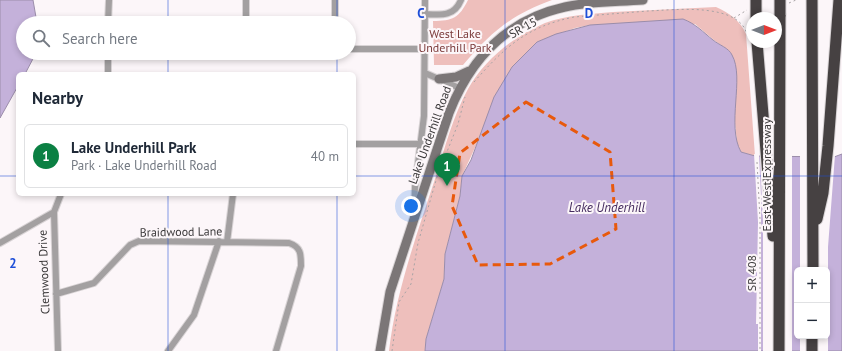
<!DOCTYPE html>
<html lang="en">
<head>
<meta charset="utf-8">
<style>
  :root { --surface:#fff; --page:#f6f6f7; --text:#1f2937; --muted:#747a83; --line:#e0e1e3; --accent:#0b8043 }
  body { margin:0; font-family:"PT Sans",sans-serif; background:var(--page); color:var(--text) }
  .controls { position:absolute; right:12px; bottom:12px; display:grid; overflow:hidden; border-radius:6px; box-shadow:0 2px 6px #0003 }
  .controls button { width:36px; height:36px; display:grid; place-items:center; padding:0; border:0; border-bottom:1px solid var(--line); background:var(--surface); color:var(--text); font:20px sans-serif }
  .compass { position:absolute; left:746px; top:12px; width:36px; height:36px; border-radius:50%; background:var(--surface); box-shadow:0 2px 6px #0003; rotate:90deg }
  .you { position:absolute; left:411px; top:206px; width:14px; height:14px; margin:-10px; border:3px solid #fff; border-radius:50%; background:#1a73e8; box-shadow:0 0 0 6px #1a73e833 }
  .badge { display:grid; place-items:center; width:26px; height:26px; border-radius:50%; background:var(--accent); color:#fff; font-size:13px; font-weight:700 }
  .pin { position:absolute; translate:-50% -33px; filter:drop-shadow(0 1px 2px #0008) }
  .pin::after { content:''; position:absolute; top:21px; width:14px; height:12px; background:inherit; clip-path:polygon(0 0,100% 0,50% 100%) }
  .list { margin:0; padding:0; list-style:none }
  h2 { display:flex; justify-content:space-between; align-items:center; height:52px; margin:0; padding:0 16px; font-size:17px }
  h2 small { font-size:13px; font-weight:400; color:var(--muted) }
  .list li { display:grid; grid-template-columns:26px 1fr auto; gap:12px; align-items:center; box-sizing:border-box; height:64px; margin:0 8px 8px; padding:0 8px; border:1px solid var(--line); border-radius:6px }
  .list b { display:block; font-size:15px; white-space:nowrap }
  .list p { margin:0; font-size:13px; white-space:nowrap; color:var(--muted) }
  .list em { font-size:13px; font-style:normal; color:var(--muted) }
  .icon { flex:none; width:22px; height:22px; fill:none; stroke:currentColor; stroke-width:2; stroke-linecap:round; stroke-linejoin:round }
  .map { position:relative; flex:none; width:842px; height:351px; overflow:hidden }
  .search { position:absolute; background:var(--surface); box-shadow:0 2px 6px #0003; left:16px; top:16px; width:340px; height:44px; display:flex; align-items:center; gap:10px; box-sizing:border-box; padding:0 14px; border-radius:22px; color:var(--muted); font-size:15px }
  .panel { position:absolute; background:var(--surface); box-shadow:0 2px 6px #0003; left:16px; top:72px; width:340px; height:124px; border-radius:6px }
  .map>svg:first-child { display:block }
  .green { fill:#eebfbc }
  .water { fill:#c4b1da; stroke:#9b8daa; fill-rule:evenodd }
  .pier { fill:#fcf6f9 }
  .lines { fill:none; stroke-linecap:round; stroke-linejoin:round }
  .minor-casing { stroke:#d9d4d6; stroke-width:8 }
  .secondary-casing { stroke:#d9d4d6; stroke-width:11 }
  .motorway-casing { stroke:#d9d4d6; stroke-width:13 }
  .path { stroke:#a7a3a5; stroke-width:1; stroke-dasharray:2 3; stroke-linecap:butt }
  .minor { stroke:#a3a0a1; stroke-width:6 }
  .secondary { stroke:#7b7677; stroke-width:9 }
  .motorway { stroke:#464142; stroke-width:11 }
  .motorway-bridge-casing { stroke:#d9d4d6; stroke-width:13; stroke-linecap:butt }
  .motorway-bridge { stroke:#464142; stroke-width:11 }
  .marked { fill:none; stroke:#e8590c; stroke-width:3; stroke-dasharray:8 5; stroke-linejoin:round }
  .grid { fill:none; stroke:#1d4ed8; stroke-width:1; stroke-opacity:0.55 }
  .labels { text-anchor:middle; stroke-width:4; stroke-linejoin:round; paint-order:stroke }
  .street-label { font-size:12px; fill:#3a3839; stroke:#fcf6f9 }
  .park-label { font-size:12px; fill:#7b3a3a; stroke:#fcf6f9 }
  .water-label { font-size:13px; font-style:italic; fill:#452c5f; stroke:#fcf6f9 }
  .grid-label { font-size:13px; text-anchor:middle; font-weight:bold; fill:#1d4ed8; stroke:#fcf6f9; stroke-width:4; stroke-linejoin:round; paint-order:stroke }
</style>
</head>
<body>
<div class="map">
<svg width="842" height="351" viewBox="0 0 842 351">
  <rect width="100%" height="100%" fill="#fcf6f9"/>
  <path class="green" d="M468 0H552C511 15 491 32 463 65H434L433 21C453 21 459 18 468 0Z
    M716 7C729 13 740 20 746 34L755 156 741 152 737 144 728 50 715 41 695 24 590 25 575 28 537 42 512 67 462 176 460 196 445 254 444 279 426 339 425 351H389C396 291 417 234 436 176 445 147 453 116 468 89 485 59 514 36 545 23 567 15 590 14 613 12 647 10 682 9 716 7Z"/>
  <path class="water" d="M0 0H33L37 23H23V53H36L25 74H18V86L0 118Z
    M683 19C696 24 703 32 713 40 719 45 729 48 732 55 745 78 726 125 741 152L755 156 834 157 842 154V351H425L426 339 444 279 445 254 460 196 462 176 471 160 494 97 512 67 537 42 556 34 590 25ZM797 270H827V336H797Z"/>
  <path class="pier" d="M754 154 759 155 761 196V351H758V324H756L758 222Z
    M760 155H792V351H763V222Z
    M800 155H835L828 247V351H800V336H827V270H800Z"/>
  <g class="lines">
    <g class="minor-casing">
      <path id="minor" d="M246 0V23
        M335 0V23
        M425 14C441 15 454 17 461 0
        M108 23 109 0
        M349 49H425
        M108 53V74
        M108 56 196 55
        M425 73 459 88
        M354 144H421
        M414 212 415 187 424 116 425 0
        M227 242 233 194
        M0 243 54 212
        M56 294 94 283 130 245 139 241 289 243C301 247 301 254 301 266L276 351
        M58 351 54 212 61 194
        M168 351 194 315 219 241"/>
    </g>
    <g class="secondary-casing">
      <path id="secondary" d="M439 79 456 77 469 71
        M380 351 390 292 449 113C470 60 506 20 565 7 590 1 617 2 643 0"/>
    </g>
    <g class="motorway-casing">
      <path id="motorway" d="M756 0V18
        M812 0 813 270
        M757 42 773 236
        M817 219 823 193 828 146 839 0
        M779 351 780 15
        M812 351V336"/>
    </g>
    <path class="path" d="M789 3 796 0
      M734 18 747 10
      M474 82C505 47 526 27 574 17 598 15 623 13 648 11 674 10 744 1 748 39
      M757 162 760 219V351
      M392 351 399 302 411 284 418 243 437 177 458 124 465 97"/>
    <use href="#minor" class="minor"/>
    <use href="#secondary" class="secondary"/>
    <use href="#motorway" class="motorway"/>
    <g class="motorway-bridge-casing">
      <path id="motorway-bridge" d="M780 15V0"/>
    </g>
    <use href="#motorway-bridge" class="motorway-bridge"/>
  </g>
  <path class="marked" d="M526 102 610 152 616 229 550 264 478 265 452 206 460 153Z"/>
  <path class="grid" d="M168 0V23M337 0V23M505 0V351M674 0V351M168 53V74M337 53V74M0 176H18M354 176H842M168 194V351M337 194V351"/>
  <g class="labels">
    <g class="street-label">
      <text transform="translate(523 28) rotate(-29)" y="4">SR 15</text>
      <text transform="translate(430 135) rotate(-70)" y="4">Lake Underhill Road</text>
      <text transform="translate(767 175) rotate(-90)" y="4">East-West Expressway</text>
      <text transform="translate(181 232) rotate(-1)" y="4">Braidwood Lane</text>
      <text transform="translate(44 272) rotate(-92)" y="4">Clemwood Drive</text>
      <text transform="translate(752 273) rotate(-90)" y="4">SR 408</text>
    </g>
    <g class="park-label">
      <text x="455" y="38">West Lake<tspan x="455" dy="14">Underhill Park</tspan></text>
    </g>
    <g class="water-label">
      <text x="607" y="212">Lake Underhill</text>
    </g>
  </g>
  <g class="grid-label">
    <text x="421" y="18">C</text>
    <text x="589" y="18">D</text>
    <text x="13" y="268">2</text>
  </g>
</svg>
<div class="controls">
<button>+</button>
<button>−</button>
</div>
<svg class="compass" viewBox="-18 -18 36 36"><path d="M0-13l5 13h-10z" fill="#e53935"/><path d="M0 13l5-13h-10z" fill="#747a83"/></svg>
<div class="you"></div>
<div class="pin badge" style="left:447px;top:186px">1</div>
<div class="search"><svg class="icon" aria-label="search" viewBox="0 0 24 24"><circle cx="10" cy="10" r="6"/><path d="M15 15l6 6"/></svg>Search here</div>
<section class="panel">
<h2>Nearby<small></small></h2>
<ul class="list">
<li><span class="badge">1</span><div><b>Lake Underhill Park</b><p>Park · Lake Underhill Road</p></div><em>40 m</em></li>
</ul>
</section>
</div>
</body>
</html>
